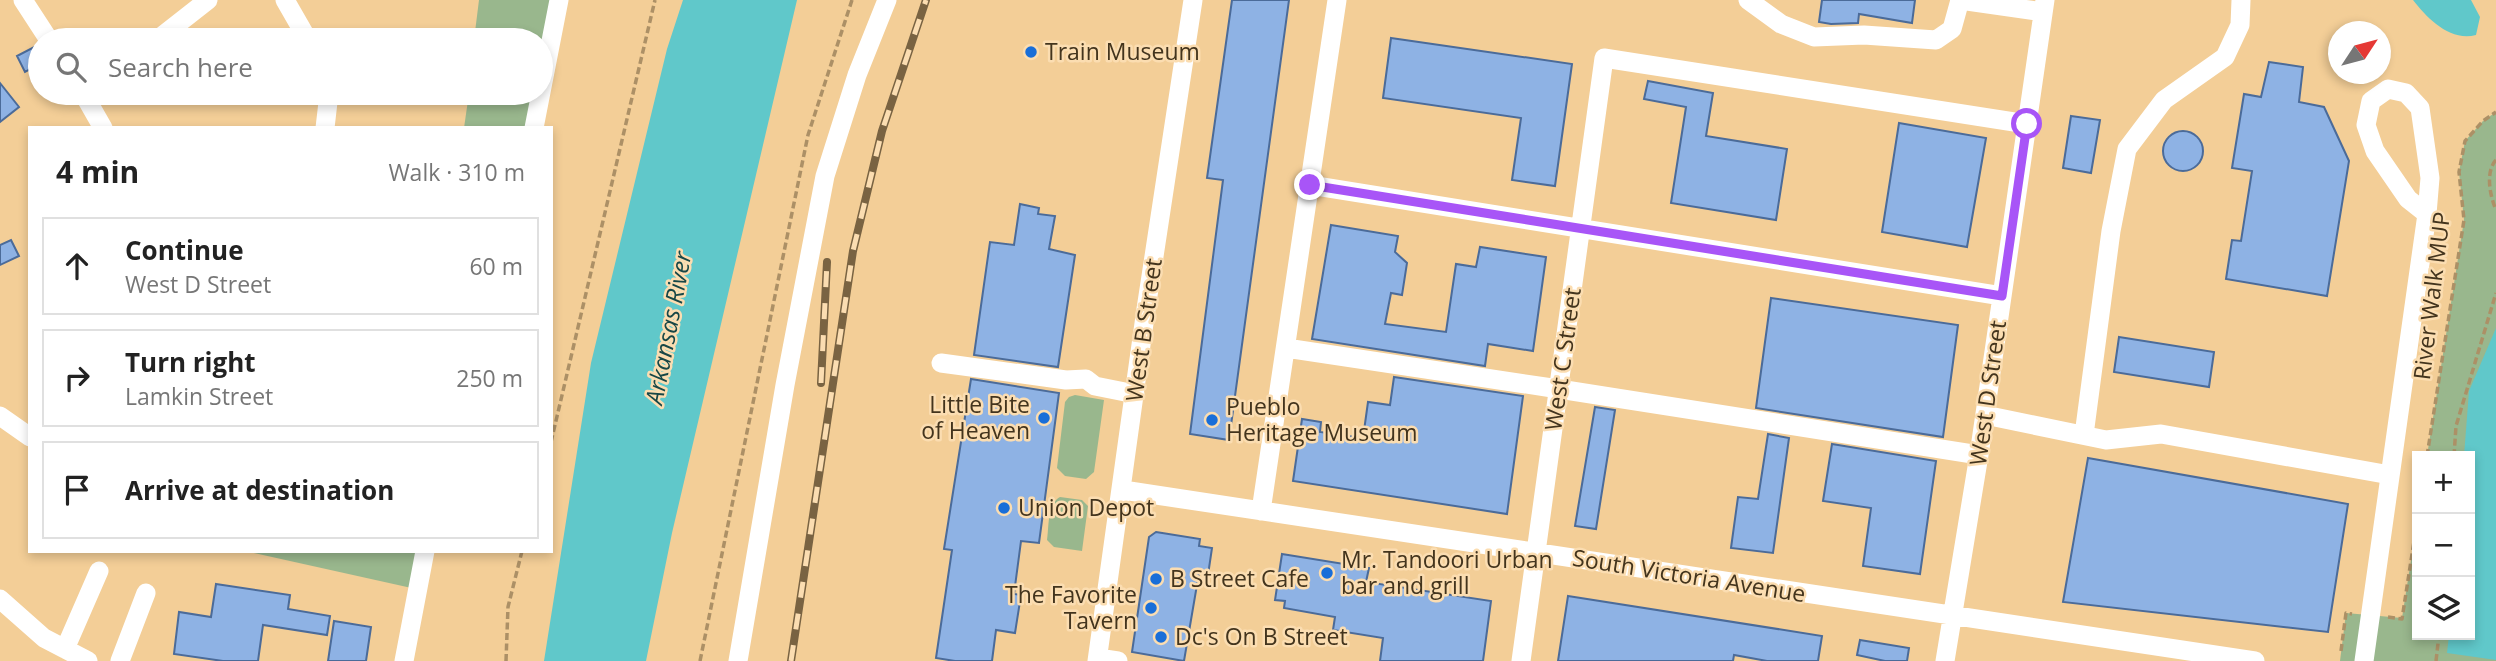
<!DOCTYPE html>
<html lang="en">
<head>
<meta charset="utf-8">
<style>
  :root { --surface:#fff; --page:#f6f6f6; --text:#222; --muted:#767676; --line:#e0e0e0 }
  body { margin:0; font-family:"Open Sans",sans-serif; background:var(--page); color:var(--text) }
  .controls { position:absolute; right:21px; bottom:21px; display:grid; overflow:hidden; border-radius:0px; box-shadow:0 4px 10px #0003 }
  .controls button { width:63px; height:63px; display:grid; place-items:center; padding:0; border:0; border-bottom:2px solid var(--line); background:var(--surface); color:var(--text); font:35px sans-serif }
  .compass { position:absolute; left:2328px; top:21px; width:63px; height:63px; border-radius:50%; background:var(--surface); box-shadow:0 4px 10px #0003; rotate:54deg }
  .stop { position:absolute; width:21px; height:21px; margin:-16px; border:5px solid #a855f7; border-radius:50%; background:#fff }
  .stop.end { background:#a855f7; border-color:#fff; box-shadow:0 2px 7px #0008 }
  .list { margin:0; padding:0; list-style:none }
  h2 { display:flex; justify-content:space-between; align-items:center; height:91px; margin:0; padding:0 28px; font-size:30px }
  h2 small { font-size:23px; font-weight:400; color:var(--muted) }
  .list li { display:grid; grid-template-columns:46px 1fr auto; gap:21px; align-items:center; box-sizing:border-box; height:98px; margin:0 14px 14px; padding:0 14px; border:2px solid var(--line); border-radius:0px }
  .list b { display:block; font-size:26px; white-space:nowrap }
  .list p { margin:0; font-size:23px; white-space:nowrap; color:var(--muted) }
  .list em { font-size:23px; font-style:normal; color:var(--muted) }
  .icon { flex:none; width:38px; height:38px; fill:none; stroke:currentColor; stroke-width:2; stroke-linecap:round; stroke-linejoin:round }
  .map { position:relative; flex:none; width:2496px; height:661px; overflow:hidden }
  .search { position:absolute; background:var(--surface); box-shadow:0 4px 10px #0003; left:28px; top:28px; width:525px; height:77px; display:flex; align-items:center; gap:18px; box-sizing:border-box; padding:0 24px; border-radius:38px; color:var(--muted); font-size:26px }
  .panel { position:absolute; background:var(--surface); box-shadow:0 4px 10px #0003; left:28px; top:126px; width:525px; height:427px; border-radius:0px }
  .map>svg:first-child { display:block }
  .green { fill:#99b78d }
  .water { fill:#60c8ca }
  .building { fill:#8eb2e4; stroke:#4b6b99; stroke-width:2 }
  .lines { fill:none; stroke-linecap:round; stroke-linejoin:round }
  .path { stroke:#ac9066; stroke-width:3.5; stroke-dasharray:7 3.5; stroke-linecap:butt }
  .minor { stroke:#fff; stroke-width:19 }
  .rail-casing { stroke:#796342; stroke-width:8 }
  .rail { stroke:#fbddb1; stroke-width:5; stroke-dasharray:16; stroke-linecap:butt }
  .route { stroke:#a855f7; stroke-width:9 }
  .poi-dot { fill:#196ed8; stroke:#fbddb1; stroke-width:2.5 }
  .labels { text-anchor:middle; stroke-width:5; stroke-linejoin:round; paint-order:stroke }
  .poi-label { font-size:23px; fill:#43341d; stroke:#fbddb1; text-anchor:start }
  .street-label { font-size:23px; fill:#43341d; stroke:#fbddb1 }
  .water-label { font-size:24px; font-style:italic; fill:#174747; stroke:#fbddb1 }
</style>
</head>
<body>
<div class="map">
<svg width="2496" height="661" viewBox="0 0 2496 661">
  <rect width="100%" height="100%" fill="#f3ce97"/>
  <path class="green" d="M479 0H559L534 128H464L469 93H541V40H474Z
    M2496 112V661H2340L2346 613 2402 618 2417 522V635H2470V456H2427L2464 220 2459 172 2465 141 2483 121Z
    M1075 395 1104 400 1094 472 1086 479 1065 476 1057 468 1065 402 1069 397Z
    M1060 497 1082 500 1088 506 1082 551 1054 547 1047 540C1049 527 1047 504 1060 497Z
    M245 551H425L416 589Z"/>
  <path class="water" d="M683 0H797L672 533 646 661H544L591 363 667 49Z
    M2413 0H2471L2480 17 2476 35C2450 42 2427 18 2413 0Z
    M2496 328V660L2447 653 2449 635H2470V456H2464L2469 391Z"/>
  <path class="building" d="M1232 0H1289L1229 440 1190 434 1223 180 1207 178Z
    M1822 0H1915L1912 23 1859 14 1858 23 1831 24 1819 22Z
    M1391 38 1572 64 1555 186 1512 180 1521 118 1383 98Z
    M38 45 40 48V64L25 72 17 56Z
    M2269 62 2303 67 2299 102 2324 107 2349 161 2327 296 2226 279 2232 240 2241 241 2252 171 2232 168 2244 94 2261 97Z
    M1648 81 1713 93 1706 136 1787 149 1776 220 1671 203 1686 107 1644 99Z
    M0 83 19 107 0 122Z
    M2071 116 2100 120 2091 173 2063 168Z
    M1899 123 1986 138 1967 247 1882 232Z
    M2163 151a20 20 0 1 1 40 0a20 20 0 1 1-40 0Z
    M1020 204 1039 208 1038 214 1055 216 1049 249 1075 255 1058 367 974 355 990 242 1014 245Z
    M1331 225 1398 236 1395 252 1407 263 1402 295 1391 293 1385 324 1446 332 1456 264 1476 267 1480 247 1546 257 1533 351 1488 344 1485 366 1312 339Z
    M11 240 19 256 0 265V245Z
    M1771 298 1958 325 1943 437 1756 408Z
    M2119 337 2214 352 2209 387 2114 372Z
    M1394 377 1523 396 1507 514 1293 481 1302 419 1321 422 1320 432 1363 438 1368 402 1390 405Z
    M971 379 1059 393 1039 543 1021 541 1014 594 1021 595 1015 633 996 630 992 661H955L936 658 952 550 944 549Z
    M1595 407 1615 410 1596 529 1575 526Z
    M1768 434 1789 438 1773 553 1731 548 1738 497 1758 499Z
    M1832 444 1936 461 1920 574 1863 566 1871 508 1823 501Z
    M2088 458 2348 504 2328 632 2063 602Z
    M1156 532 1200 539 1199 546 1212 548 1208 575 1199 573 1184 661 1132 652 1149 537Z
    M1282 554 1369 568 1366 582 1491 601 1483 661H1380L1383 638 1333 630 1335 617 1284 608 1285 601 1275 600Z
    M216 584 290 595 288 609 330 616 327 635 263 625 258 661H223L174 654 179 612 211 617Z
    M1568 596 1822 636 1818 661H1767L1734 655 1733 661H1558Z
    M334 621 371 627 366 661H328Z
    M1860 640 1909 648 1907 661H1885L1857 655Z"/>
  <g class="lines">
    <path class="path" d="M2496 160C2485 172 2490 196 2496 210
      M551 442 655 0
      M2427 456 2464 220 2459 172 2465 141 2483 121 2496 112
      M2454 456 2456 426 2496 293
      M2388 617 2402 619 2417 522
      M2341 651 2346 613 2352 614
      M506 661 508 607 522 551
      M700 661 808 135 852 0
      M2436 661 2439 635"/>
    <path class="minor" d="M23 0 49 40
      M285 0 308 40
      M1748 0 1781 24 1814 37 1864 35 1936 40 1952 29 1960 0 2043 12
      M157 40 208 0
      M83 93 103 128
      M325 128 328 102 326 93
      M534 128 559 0
      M1310 185 2002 296
      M1286 348 1559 389 1979 455
      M941 363 1066 380 1086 379 1095 386 1135 394
      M1985 415 2106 440 2161 434 2390 475
      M0 416 30 437
      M2084 435 2111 231 2127 149 2164 100 2225 57 2240 25 2241 0
      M1123 490 2255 661
      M1261 511 1337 0
      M0 599 44 638 88 661
      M65 649 99 571
      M1098 658 1118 661
      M120 661 146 593
      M404 661 425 551
      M738 661 785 385 825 176 857 75 887 0
      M1097 661 1146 309 1193 0
      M1521 661 1604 58 2027 124
      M1945 661 1979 455 2045 0
      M2364 661 2427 214 2430 178 2420 108 2406 93 2388 89 2371 101 2366 125 2375 151 2408 199 2427 214"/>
    <g class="rail-casing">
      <path id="rail" d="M821 383 827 262
        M791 661 853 251 882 131 926 0"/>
    </g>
    <use href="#rail" class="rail"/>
  </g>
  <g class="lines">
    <path class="route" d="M1310 185 2002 296 2027 124"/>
  </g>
  <g class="poi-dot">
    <circle cx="1031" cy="52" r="7"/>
    <circle cx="1044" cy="418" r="7"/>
    <circle cx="1212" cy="420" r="7"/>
    <circle cx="1004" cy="508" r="7"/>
    <circle cx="1327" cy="573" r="7"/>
    <circle cx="1156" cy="579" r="7"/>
    <circle cx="1151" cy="608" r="7"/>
    <circle cx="1161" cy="637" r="7"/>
  </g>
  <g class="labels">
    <g class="poi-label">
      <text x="1045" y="60">Train Museum</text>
      <text x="1030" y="413" text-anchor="end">Little Bite<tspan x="1030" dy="26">of Heaven</tspan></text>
      <text x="1226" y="415">Pueblo<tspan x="1226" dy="26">Heritage Museum</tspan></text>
      <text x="1018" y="516">Union Depot</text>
      <text x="1341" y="568">Mr. Tandoori Urban<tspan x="1341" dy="26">bar and grill</tspan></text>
      <text x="1170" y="587">B Street Cafe</text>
      <text x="1137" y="603" text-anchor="end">The Favorite<tspan x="1137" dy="26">Tavern</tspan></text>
      <text x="1175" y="645">Dc's On B Street</text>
    </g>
    <g class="street-label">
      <text transform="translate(2432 296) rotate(-83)" y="8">River Walk MUP</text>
      <text transform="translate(1144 330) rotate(-82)" y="8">West B Street</text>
      <text transform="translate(1563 359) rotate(-82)" y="8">West C Street</text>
      <text transform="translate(1988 393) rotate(-82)" y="8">West D Street</text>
      <text transform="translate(1689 576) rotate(9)" y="8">South Victoria Avenue</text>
    </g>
    <g class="water-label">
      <text transform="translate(669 328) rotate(-79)" y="8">Arkansas River</text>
    </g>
  </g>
</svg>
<div class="controls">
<button>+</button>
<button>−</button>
<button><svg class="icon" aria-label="layers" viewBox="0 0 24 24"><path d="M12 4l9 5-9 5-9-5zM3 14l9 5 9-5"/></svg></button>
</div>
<svg class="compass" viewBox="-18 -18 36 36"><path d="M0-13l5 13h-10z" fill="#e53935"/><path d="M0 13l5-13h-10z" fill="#767676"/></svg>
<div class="stop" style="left:2027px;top:124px"></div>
<div class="stop end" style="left:1310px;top:185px"></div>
<div class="search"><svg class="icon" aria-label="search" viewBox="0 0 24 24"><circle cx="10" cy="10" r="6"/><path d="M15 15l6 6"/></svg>Search here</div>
<section class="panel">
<h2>4 min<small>Walk · 310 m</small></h2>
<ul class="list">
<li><svg class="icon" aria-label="ahead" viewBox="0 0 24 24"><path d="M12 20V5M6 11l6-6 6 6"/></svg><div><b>Continue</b><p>West D Street</p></div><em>60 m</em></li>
<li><svg class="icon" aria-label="right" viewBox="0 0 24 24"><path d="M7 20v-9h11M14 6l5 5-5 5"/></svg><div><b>Turn right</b><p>Lamkin Street</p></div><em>250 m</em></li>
<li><svg class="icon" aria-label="arrive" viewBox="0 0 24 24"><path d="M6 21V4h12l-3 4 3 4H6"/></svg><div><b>Arrive at destination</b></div></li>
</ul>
</section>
</div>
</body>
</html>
